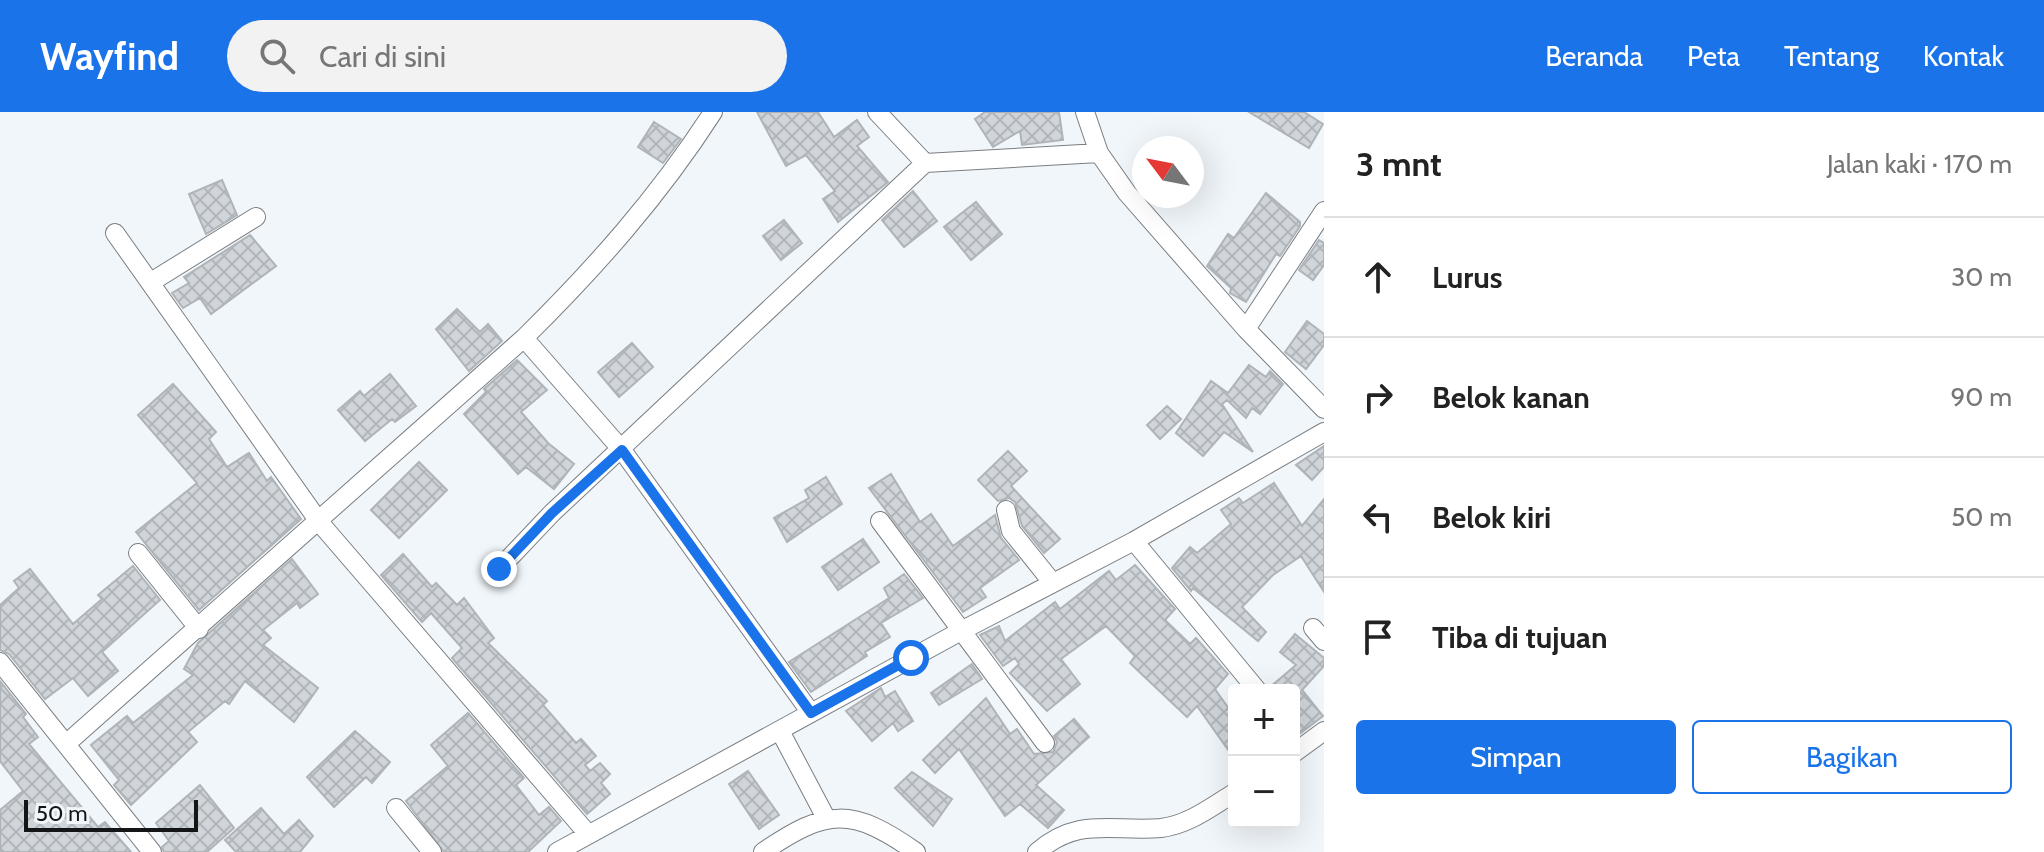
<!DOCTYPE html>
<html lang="id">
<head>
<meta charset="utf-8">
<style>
  :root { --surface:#fff; --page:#f2f2f2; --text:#222; --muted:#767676; --line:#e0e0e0; --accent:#1a73e8 }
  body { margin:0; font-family:Cabin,sans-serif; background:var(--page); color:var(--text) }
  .controls { position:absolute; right:24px; bottom:24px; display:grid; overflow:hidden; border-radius:8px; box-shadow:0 8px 32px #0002 }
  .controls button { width:72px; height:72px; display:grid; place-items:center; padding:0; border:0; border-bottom:2px solid var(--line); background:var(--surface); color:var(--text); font:40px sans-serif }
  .compass { position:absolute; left:1132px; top:24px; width:72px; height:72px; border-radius:50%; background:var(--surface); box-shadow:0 8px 32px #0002; rotate:302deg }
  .scale { position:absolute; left:24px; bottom:20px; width:174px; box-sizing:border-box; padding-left:8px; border:4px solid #131516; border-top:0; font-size:22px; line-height:28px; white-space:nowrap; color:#131516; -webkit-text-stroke:6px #f1f6fa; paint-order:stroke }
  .stop { position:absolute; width:24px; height:24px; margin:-18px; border:6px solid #1a73e8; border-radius:50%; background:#fff }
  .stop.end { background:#1a73e8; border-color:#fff; box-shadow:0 2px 8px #0008 }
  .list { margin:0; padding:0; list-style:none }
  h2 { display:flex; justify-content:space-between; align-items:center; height:104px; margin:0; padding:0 32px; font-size:34px }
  h2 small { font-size:26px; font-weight:400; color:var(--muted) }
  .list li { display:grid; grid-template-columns:52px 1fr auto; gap:24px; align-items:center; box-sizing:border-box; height:120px; padding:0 32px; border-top:2px solid var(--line) }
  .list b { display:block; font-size:30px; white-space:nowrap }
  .list em { font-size:26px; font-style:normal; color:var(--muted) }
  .actions { display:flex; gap:16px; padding:24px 32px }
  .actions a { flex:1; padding:18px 0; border:2px solid var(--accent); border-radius:8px; text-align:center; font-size:28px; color:var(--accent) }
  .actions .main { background:var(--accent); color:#fff }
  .icon { flex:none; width:44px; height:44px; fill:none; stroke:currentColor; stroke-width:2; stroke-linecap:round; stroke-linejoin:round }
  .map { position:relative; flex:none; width:1324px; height:740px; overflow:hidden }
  header { display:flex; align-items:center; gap:48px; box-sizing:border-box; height:112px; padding:0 40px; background:var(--accent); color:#fff }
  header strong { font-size:38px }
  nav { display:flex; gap:44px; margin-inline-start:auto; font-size:28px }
  .search { width:560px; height:72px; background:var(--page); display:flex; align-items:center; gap:20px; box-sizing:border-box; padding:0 28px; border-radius:44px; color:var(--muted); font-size:30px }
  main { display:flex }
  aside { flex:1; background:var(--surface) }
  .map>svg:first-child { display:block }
  .building { fill:url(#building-cross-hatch); stroke:#afb4b9; stroke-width:2 }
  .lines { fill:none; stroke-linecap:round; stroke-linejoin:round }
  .minor-casing { stroke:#7a7e82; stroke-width:20 }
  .minor { stroke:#fff; stroke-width:18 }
  .route { stroke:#1a73e8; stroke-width:10 }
</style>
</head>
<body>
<header>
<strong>Wayfind</strong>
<div class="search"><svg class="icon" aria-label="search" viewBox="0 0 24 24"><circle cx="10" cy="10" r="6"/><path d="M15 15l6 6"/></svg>Cari di sini</div>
<nav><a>Beranda</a><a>Peta</a><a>Tentang</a><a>Kontak</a></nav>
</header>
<main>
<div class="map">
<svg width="1324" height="740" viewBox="0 0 1324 740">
  <defs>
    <pattern id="building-cross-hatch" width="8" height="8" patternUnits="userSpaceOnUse" patternTransform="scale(2)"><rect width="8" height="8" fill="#d0d5da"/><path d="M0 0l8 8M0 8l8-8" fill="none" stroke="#b2b6ba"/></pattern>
  </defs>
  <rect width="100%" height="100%" fill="#f1f6fa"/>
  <path class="building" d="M757 0H818L834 25 857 8 869 25 857 34 888 70 838 110 823 87 835 79 806 43 786 54Z
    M985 0H1059L1063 28 1022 33 1020 19 993 35 975 7Z
    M1249 0H1304L1323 12 1309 36Z
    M654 10 681 27 663 51 638 35Z
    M222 68 237 103 206 122 189 82Z
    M913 79 937 109 904 135 882 108Z
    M1266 81 1300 110V114L1280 144 1276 142 1246 190 1230 181 1231 176 1207 154 1228 122 1234 126Z
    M976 90 1002 122 971 148 944 115Z
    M784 108 802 131 781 148 763 124Z
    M250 123 276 154 211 202 200 186 183 196 172 181 189 171 184 165Z
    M1319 128 1324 131V153L1313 168 1299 158Z
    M457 197 480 220 488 212 502 229 469 259 436 217Z
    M1307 209 1324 222V233L1306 257 1285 240Z
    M632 231 653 255 619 285 598 260Z
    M517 248 547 278 521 300 548 331 574 352 554 377 526 355 518 362 464 302 486 280 484 277Z
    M1249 253 1266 265 1270 259 1283 272 1260 302 1252 296 1246 306 1227 288 1222 292 1253 340 1224 320 1203 344 1176 321 1211 269 1228 281Z
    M390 262 416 294 395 310 392 307 365 329 338 298 360 279 364 284Z
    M173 272 216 320 209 327 227 355 249 341 267 369 271 365 301 407 199 498 136 420 197 371 138 303Z
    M1167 294 1181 307 1160 327 1147 313Z
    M1324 334V355L1312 368 1296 353Z
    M1008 339 1027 359 1011 374 1060 427 1044 441 1022 414 1015 390 1009 386 998 389 978 368Z
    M419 350 447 378 399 426 371 398Z
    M891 362 920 410 931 402 953 434 995 403 1001 426 1019 448 980 476 986 485 963 500 869 376Z
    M826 365 842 392 787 430 774 406 809 386 805 378Z
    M1274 371 1302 414 1324 387V480L1301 444 1273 463 1242 495 1266 520 1258 529 1193 476 1191 479 1172 456 1190 435 1197 441 1231 412 1221 398 1239 386 1243 391Z
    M863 427 879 450 838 478 822 455Z
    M403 442 432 475 436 471 457 493 464 486 494 526 488 531 547 589 543 593 576 631 581 627 596 644 585 653 590 659 600 651 610 662 601 671 610 682 587 702 452 546 462 536 431 501 422 510 381 463Z
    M292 447 318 482 300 496 297 491 263 518 271 526 263 533 318 576 294 610 245 569 229 592 225 589 188 620 197 630 131 693 114 673 119 668 91 633 127 604 133 611 193 563 184 557 198 531Z
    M1135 453 1175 497 1165 508 1190 532 1196 526 1228 562 1215 577 1234 604V646L1197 594 1187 605 1130 551 1135 544 1106 514 1061 547 1080 572 1047 599 1010 561 1019 552 1015 546 1003 554 980 523 999 514 1005 529 1055 490 1060 497 1109 459 1116 468Z
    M133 454 160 488 102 540 118 559 88 584 73 566 45 587 9 542 0 538V493L19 476 14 469 30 457 73 512 102 487 98 483Z
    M904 462 923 486 881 511 890 525 865 540 867 544 811 580 789 550 889 486 884 476Z
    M1295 522 1324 546V554L1302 578 1323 604 1294 626V578L1269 576 1296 553 1280 540Z
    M972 552 982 567 939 593 931 581Z
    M0 569 26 602 23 605 38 625 29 632 98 715 105 710 131 740H0V698L23 679 0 649Z
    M881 576 885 585 895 579 913 609 898 619 893 611 872 629 846 599Z
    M986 586 1010 622 1017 617 1034 642 1053 640 1057 630 1054 624 1074 607 1089 625 1036 673 1064 698 1048 716 1020 692 1005 704 959 637 935 661 923 648Z
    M468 601 524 666 516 673 539 703 549 695 561 709 528 740H444L406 689 448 654 431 633Z
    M355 619 390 650 372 671 366 665 334 695 307 665Z
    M748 659 779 703 759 717 729 672Z
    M912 660 952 687 933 714 895 676Z
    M200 673 234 716 207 740H164L162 735 169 729 156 711Z
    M261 696 284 722 299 708 313 724 300 740H236L225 728Z"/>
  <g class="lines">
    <g class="minor-casing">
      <path id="minor" d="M877 0 925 51
        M1099 41 1127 81 1246 217
        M1324 99 1246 217 1324 297
        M115 121 320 411 588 722
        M151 170 256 105
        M524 226 622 338 811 601
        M1006 398 1011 419 1052 470
        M880 409 1045 631
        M1134 429 1257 578
        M138 441 199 517
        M499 457 552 401 925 51 1099 41 1085 0
        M1313 516 1324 529
        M0 550 152 740
        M780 619 826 706
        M66 632 524 226C595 156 659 84 713 0
        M1294 641 1324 619
        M396 696 432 740
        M557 740 961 519 1134 429 1324 320
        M763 740C827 696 852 695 916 740
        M1037 740C1079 704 1111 720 1161 716 1188 713 1211 695 1234 681"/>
    </g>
    <use href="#minor" class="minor"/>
  </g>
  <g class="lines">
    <path class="route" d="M499 457 552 401 622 338 811 601 911 546"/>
  </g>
</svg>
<div class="controls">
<button>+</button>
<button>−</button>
</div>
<svg class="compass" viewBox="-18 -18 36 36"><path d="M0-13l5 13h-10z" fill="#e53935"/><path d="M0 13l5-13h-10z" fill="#767676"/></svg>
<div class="scale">50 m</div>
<div class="stop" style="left:911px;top:546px"></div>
<div class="stop end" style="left:499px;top:457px"></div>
</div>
<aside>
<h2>3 mnt<small>Jalan kaki · 170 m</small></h2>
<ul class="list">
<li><svg class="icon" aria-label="ahead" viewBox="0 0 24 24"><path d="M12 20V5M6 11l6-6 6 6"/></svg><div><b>Lurus</b></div><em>30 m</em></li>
<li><svg class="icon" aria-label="right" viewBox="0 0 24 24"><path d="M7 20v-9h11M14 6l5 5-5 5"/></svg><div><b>Belok kanan</b></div><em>90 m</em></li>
<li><svg class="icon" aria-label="left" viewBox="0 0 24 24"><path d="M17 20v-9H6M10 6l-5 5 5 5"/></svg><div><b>Belok kiri</b></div><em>50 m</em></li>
<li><svg class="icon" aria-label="arrive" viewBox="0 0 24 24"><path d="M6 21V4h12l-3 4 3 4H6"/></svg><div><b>Tiba di tujuan</b></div></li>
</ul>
<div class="actions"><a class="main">Simpan</a><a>Bagikan</a></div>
</aside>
</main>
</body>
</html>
